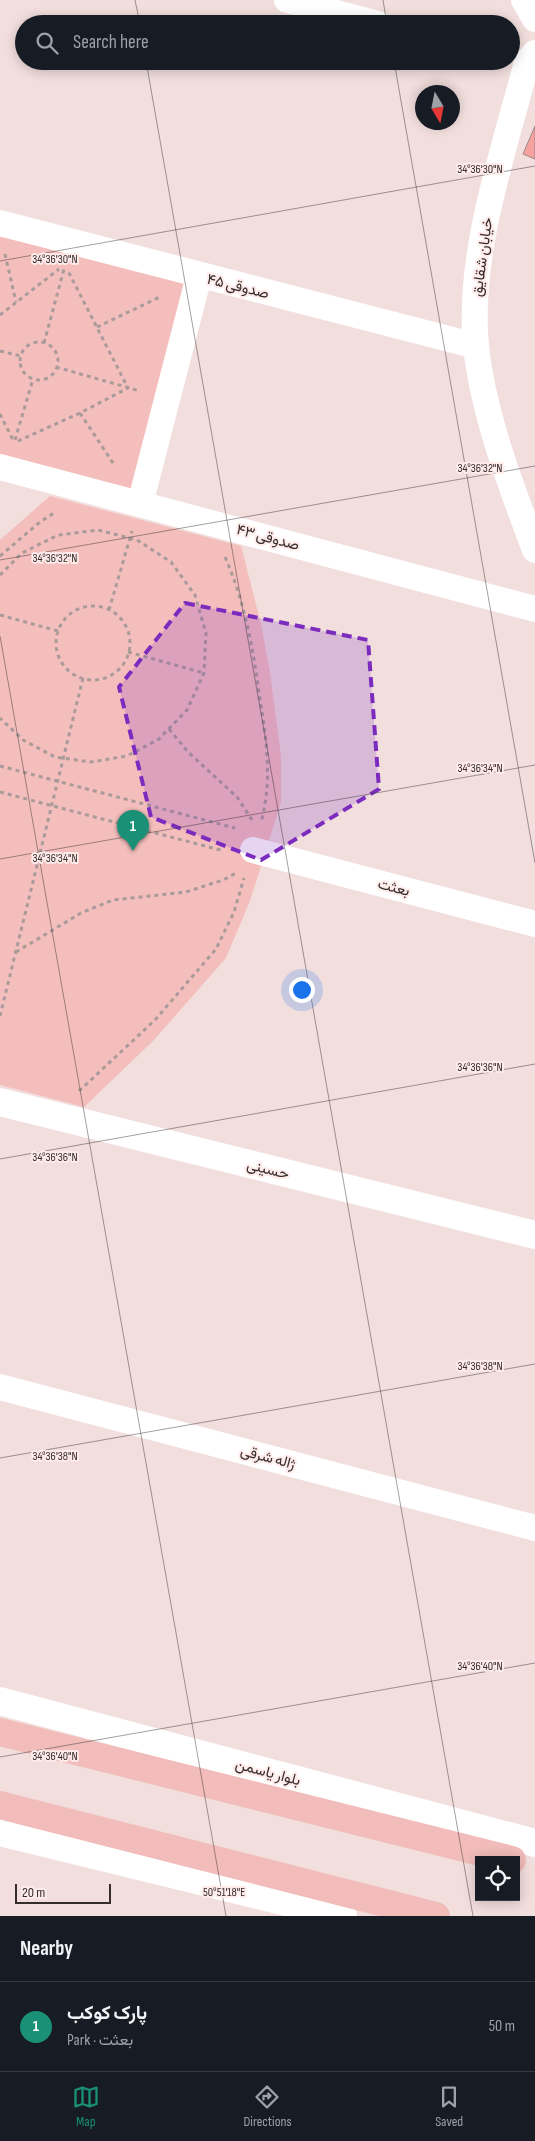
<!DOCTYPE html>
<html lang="en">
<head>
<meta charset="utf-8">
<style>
  :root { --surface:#171b24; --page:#242831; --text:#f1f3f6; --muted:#9ea1a6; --line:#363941; --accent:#1a9176 }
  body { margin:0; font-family:"Sofia Sans Condensed",Vazirmatn,sans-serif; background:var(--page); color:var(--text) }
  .controls { position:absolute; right:15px; bottom:15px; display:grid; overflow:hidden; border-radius:0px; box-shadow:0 2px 12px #0003 }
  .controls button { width:45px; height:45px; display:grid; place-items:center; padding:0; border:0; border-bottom:1px solid var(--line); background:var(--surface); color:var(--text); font:25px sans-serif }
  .compass { position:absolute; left:415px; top:85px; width:45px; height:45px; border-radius:50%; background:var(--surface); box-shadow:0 2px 12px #0003; rotate:170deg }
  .scale { position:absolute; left:15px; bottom:12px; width:96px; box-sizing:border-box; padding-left:5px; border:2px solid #342d2c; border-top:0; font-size:14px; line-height:18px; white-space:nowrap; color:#342d2c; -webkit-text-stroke:4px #ffebea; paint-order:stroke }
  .you { position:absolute; left:301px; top:989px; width:18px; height:18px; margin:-12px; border:4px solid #fff; border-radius:50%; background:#1a73e8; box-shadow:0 0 0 8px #1a73e833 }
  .badge { display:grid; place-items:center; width:32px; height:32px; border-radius:50%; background:var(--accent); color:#fff; font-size:16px; font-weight:700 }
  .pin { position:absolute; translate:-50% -41px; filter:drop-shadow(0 1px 2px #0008) }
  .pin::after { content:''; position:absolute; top:26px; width:18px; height:15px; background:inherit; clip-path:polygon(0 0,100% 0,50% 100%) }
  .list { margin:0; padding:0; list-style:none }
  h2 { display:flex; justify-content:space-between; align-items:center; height:65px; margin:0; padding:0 20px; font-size:21px }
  h2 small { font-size:16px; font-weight:400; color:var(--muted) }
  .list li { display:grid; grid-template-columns:32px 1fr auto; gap:15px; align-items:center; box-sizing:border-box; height:90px; padding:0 20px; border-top:1px solid var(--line) }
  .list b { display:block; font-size:19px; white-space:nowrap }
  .list p { margin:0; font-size:16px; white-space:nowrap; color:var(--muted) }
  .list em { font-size:16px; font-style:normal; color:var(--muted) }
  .icon { flex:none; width:28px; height:28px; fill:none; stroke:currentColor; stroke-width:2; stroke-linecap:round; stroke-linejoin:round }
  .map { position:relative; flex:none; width:535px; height:1916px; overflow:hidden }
  .search { position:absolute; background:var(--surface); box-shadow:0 2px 12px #0003; left:15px; right:15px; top:15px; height:55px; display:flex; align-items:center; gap:12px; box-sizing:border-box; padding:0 18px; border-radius:28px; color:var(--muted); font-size:19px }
  .sheet { height:155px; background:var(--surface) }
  nav { display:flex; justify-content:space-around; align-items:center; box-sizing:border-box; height:70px; border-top:1px solid var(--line); background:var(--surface); font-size:14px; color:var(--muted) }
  nav a { display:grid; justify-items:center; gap:2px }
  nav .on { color:var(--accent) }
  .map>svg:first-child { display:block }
  .green { fill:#f4bebc }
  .building { fill:#f8a29f; stroke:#988786 }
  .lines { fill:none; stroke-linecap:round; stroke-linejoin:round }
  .path { stroke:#aa9b9a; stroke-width:3; stroke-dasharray:4 4; stroke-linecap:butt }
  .street { stroke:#fff; stroke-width:26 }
  .secondary { stroke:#fff; stroke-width:28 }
  .primary { stroke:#f1bcba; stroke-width:28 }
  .marked { fill:#7b2cbf; fill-opacity:0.2; stroke:#7b2cbf; stroke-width:4; stroke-dasharray:10 6; stroke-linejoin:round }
  .ticks { fill:none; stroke:#342d2c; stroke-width:1; stroke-opacity:0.45 }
  .labels { text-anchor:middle; stroke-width:4; stroke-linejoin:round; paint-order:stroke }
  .street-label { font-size:15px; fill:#342d2c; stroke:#ffebea }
  .ticks-label { font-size:12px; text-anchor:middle; fill:#342d2c; stroke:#ffebea; stroke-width:4; stroke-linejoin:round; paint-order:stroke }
</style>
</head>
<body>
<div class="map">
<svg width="535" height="1916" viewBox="0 0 535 1916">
  <rect width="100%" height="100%" fill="#f1dedd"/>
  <path class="green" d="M0 229 193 280 136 498 0 462Z
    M50 496 241 546 261 624 270 673 281 756V802L250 901 226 958 153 1041 84 1107 0 1085V540Z"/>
  <path class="building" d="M535 126V159L523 154Z"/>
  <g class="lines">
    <path class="path" d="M5 254 16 302
      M0 315 59 269
      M97 327 162 296
      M20 361a19 19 0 1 1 38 0a19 19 0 1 1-38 0Z
      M44 343 64 269
      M0 351 21 356
      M56 367 140 391
      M80 413 115 466
      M0 414 13 440
      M15 440 33 379
      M18 441 80 413 128 388 68 271
      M0 556 40 522 54 513
      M225 557C244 600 253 647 259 693 266 736 273 780 261 822
      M0 575 22 553 58 535 98 530 137 540 171 562 195 595 206 633 204 673 187 710 159 739 127 756 91 762 55 757 23 740 0 718
      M56 643a37 37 0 1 1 74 0a37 37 0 1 1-74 0Z
      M109 610 132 531
      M0 615 58 631
      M128 652 204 673
      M169 729 188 752 237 797 252 820
      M0 766 235 828
      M0 792 224 851
      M16 952 81 913 113 900 186 892 223 880 236 873
      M0 1016 83 678
      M79 1091 155 1020 216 949 234 912 244 878"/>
    <path class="street" d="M287 0 378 24
      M524 0 535 19
      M535 53 527 62C504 150 467 255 476 346 483 414 511 486 535 550
      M0 223 476 346
      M0 467 535 609
      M140 504 199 276
      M253 850 535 924
      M0 1387 535 1528"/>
    <path class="secondary" d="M0 1102 535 1235
      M0 1701 535 1843
      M0 1832 343 1916"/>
    <path class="primary" d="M0 1732 512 1860
      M0 1805 436 1916"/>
  </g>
  <path class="marked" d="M185 603 368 640 379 789 261 860 151 817 119 687Z"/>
  <path class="ticks" d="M135 0 140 24M383 0 387 24M146 61 473 1916M394 61 535 863M0 261 535 166M0 560 535 466M0 636 226 1916M0 859 535 765M0 1159 535 1064M0 1458 535 1364M0 1757 535 1663"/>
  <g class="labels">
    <g class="street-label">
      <text transform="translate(482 257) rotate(-82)" y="5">خیابان شقایق</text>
      <text transform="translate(238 286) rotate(14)" y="5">صدوقی ۴۵</text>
      <text transform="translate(268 537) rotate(15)" y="5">صدوقی ۴۳</text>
      <text transform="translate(394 887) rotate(15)" y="5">بعثت</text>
      <text transform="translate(268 1169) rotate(14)" y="5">حسینی</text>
      <text transform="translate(268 1457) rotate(15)" y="5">ژاله شرقی</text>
      <text transform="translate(268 1772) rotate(15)" y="5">بلوار یاسمن</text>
    </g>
  </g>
  <g class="ticks-label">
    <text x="480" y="173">34°36'30"N</text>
    <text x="55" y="263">34°36'30"N</text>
    <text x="480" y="472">34°36'32"N</text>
    <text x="55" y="562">34°36'32"N</text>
    <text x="480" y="772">34°36'34"N</text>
    <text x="55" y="862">34°36'34"N</text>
    <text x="480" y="1071">34°36'36"N</text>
    <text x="55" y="1161">34°36'36"N</text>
    <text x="480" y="1370">34°36'38"N</text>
    <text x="55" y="1460">34°36'38"N</text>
    <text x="480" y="1670">34°36'40"N</text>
    <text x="55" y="1760">34°36'40"N</text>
    <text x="224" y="1896">50°51'18"E</text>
  </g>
</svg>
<div class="controls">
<button><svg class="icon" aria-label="locate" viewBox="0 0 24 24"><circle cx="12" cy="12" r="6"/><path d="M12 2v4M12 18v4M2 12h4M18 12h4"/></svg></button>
</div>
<svg class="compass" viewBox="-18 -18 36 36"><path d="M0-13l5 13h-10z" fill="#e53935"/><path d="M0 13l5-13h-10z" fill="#9ea1a6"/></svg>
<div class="scale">20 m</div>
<div class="you"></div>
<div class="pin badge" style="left:133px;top:851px">1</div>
<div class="search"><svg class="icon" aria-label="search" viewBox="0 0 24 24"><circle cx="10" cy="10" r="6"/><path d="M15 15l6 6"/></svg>Search here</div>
</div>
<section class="sheet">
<h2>Nearby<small></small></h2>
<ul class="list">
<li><span class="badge">1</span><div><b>پارک کوکب</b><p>Park · بعثت</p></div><em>50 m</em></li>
</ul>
</section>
<nav>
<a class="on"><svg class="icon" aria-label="map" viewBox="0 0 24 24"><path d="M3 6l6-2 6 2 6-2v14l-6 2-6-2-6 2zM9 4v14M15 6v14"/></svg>Map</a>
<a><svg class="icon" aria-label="directions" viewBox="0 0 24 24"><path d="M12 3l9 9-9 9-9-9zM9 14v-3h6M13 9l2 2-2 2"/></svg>Directions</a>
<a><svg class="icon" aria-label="saved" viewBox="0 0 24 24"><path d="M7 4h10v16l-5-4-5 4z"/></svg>Saved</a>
</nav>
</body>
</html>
